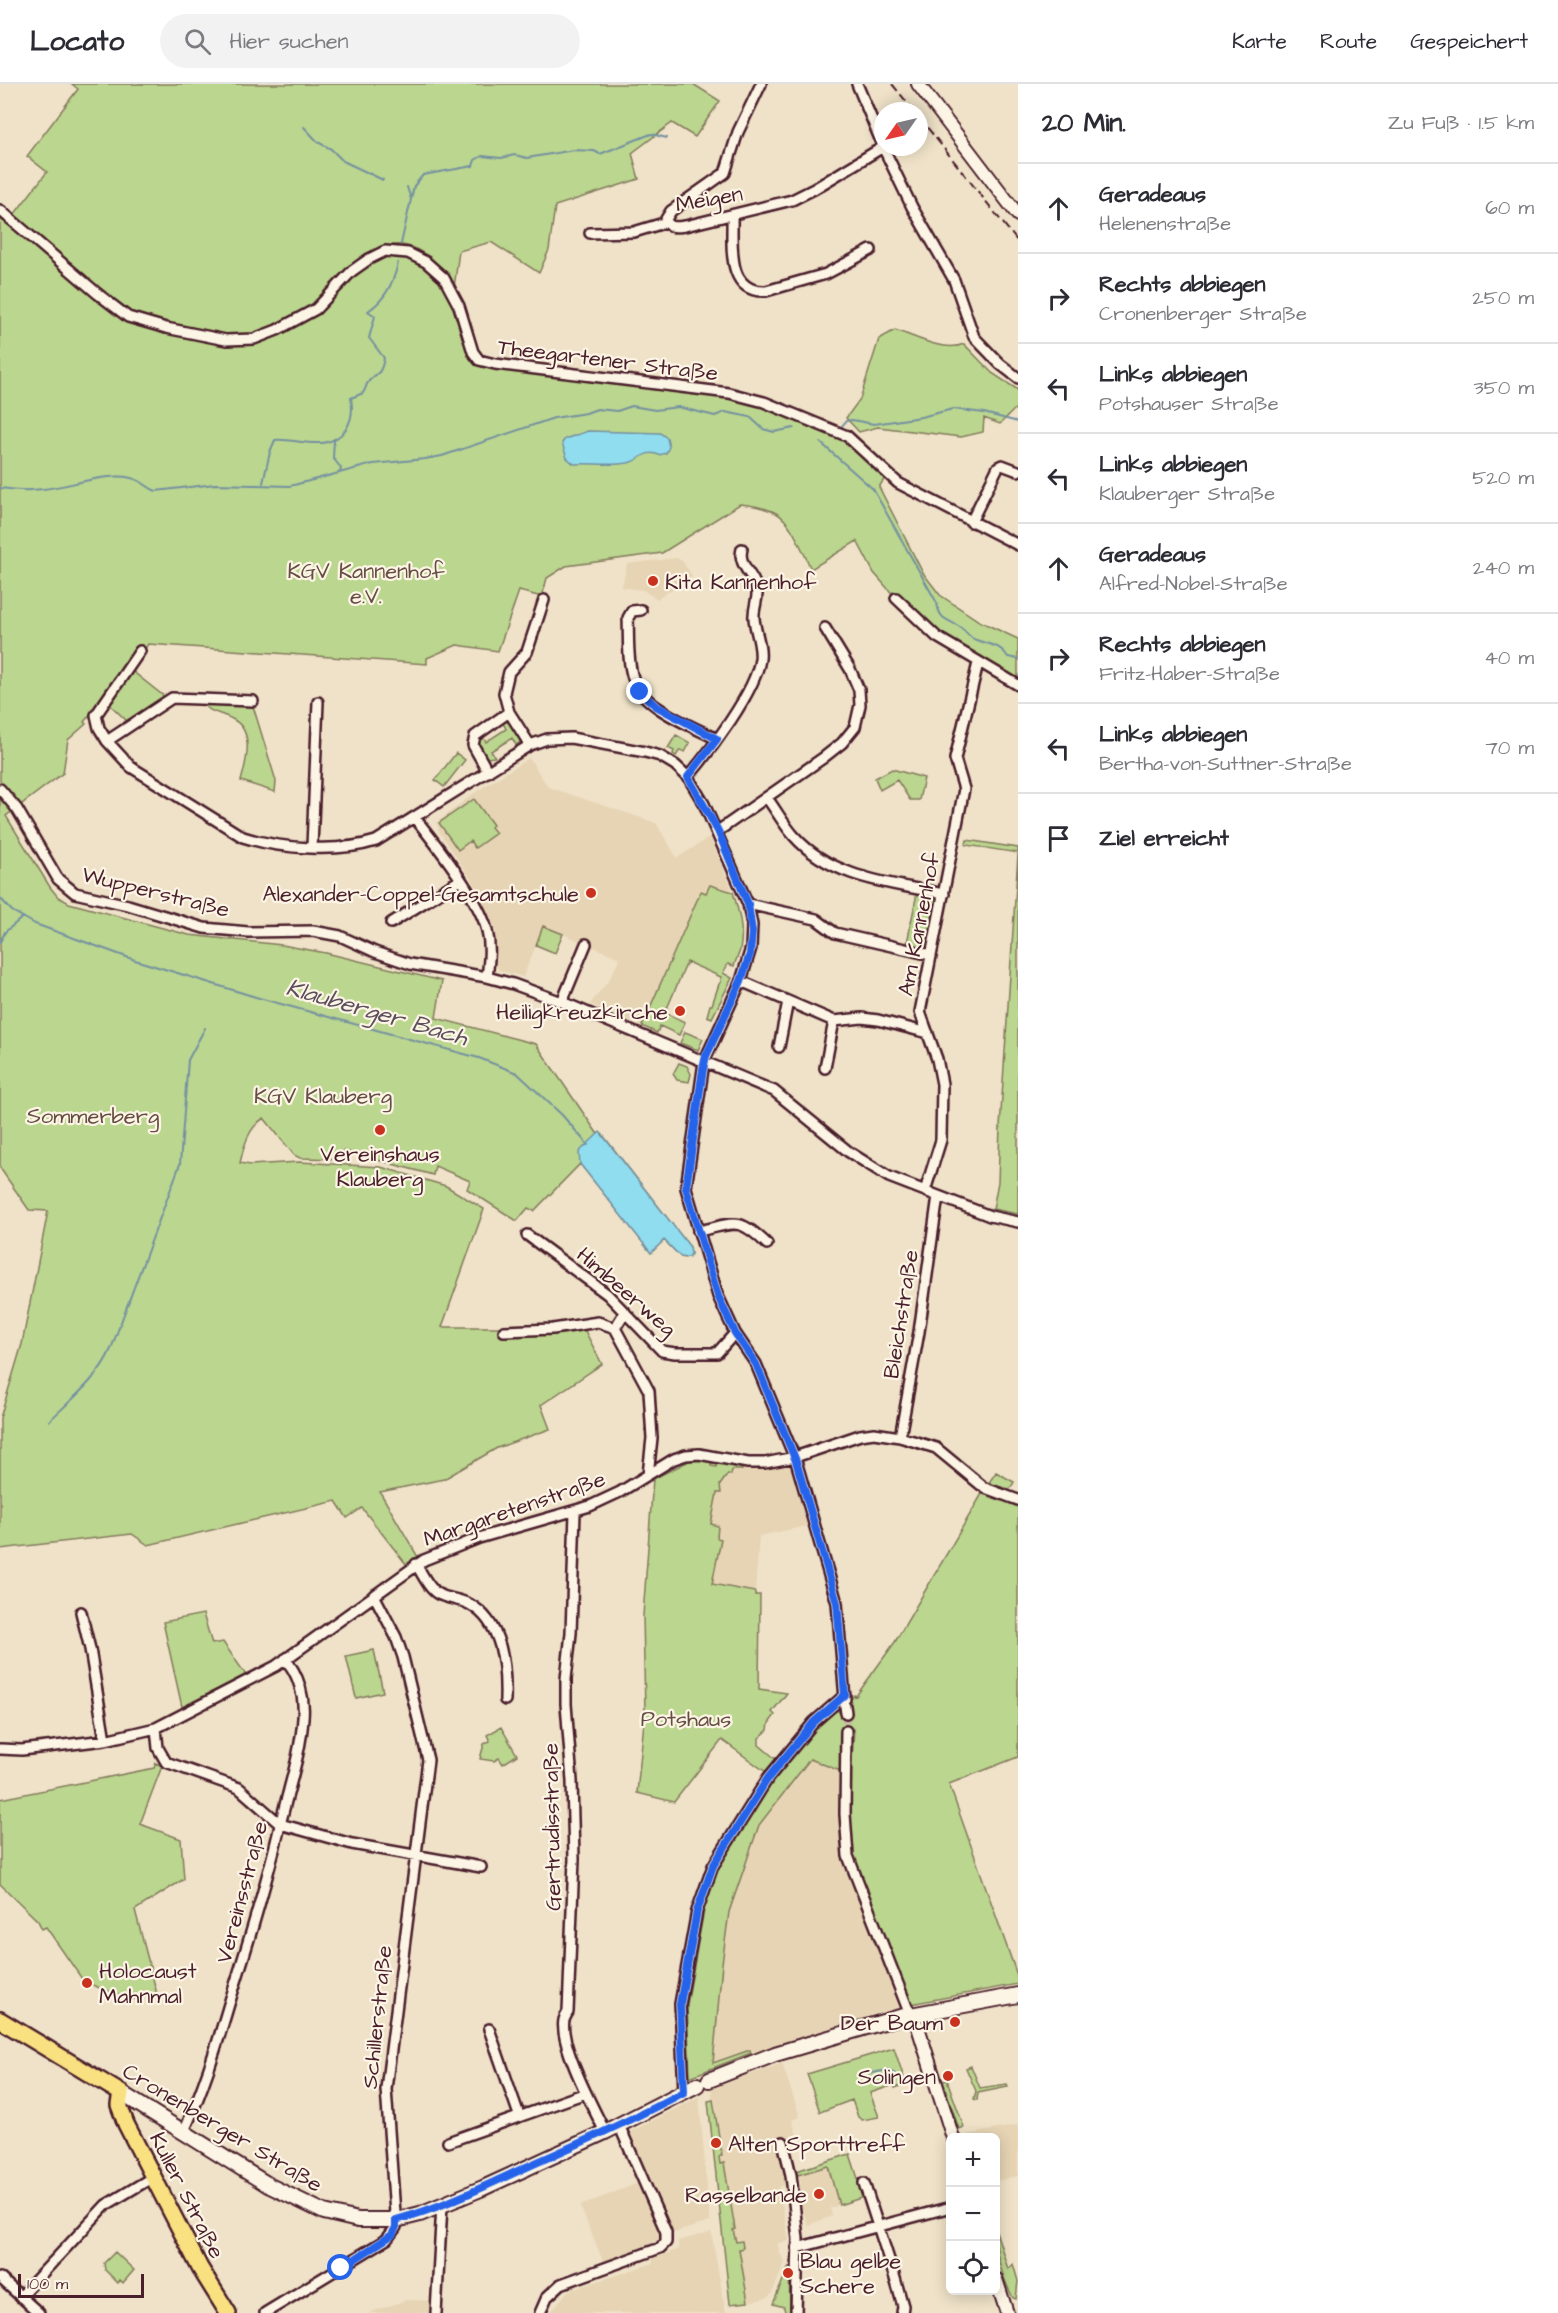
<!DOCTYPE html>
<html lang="de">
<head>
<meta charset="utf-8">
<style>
  :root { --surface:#fff; --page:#f2f2f3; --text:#2b2b33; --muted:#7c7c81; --line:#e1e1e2 }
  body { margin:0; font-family:"Architects Daughter",sans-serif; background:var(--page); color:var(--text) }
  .controls { position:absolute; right:18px; bottom:18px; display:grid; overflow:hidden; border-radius:9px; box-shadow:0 3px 15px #0003 }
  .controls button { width:54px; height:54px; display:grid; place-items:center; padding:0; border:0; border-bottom:2px solid var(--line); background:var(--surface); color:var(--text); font:30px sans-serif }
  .compass { position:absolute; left:874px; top:18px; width:54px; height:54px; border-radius:50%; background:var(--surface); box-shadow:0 3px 15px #0003; rotate:236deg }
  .scale { position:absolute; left:18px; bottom:15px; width:126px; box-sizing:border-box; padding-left:6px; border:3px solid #4a1f2b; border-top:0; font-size:16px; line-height:21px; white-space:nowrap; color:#4a1f2b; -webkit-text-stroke:4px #fcf5e5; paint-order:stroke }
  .stop { position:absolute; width:18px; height:18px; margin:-14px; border:4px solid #2563eb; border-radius:50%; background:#fff }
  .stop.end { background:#2563eb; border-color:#fff; box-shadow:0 2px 6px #0008 }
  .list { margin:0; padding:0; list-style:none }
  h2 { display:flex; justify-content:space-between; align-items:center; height:78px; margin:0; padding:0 24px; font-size:26px }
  h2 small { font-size:20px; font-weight:400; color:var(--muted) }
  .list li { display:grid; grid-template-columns:39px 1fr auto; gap:18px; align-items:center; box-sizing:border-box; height:90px; padding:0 24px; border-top:2px solid var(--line) }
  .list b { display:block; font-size:22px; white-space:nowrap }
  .list p { margin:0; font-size:20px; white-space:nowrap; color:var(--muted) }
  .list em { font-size:20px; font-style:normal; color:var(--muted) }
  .icon { flex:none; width:33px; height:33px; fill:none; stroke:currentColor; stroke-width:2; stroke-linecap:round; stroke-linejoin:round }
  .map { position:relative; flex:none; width:1018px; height:2229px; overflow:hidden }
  header { display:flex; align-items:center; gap:36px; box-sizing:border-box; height:84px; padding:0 30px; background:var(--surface); border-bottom:2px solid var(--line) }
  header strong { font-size:28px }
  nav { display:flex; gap:33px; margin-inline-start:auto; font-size:21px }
  .search { width:420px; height:54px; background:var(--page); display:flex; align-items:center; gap:15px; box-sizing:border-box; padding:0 21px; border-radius:33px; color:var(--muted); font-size:22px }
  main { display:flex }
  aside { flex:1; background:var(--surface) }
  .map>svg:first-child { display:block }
  .built { fill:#e6d4b4 }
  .green { fill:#bbd68e; stroke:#827a5c; stroke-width:1.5; fill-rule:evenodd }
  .water { fill:#90ddef; stroke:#7491a1; stroke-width:1.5 }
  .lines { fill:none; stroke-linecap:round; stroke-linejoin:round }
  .stream { stroke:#7491a1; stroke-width:2 }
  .minor-tunnel { stroke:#cebba9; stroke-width:9; stroke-dasharray:9 4.5; stroke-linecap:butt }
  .minor-casing { stroke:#4a1f2b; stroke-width:14 }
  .tertiary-casing { stroke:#4a1f2b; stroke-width:16 }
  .secondary-casing { stroke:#4a1f2b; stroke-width:18 }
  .primary-casing { stroke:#4a1f2b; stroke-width:20 }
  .minor { stroke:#fcf5e5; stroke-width:9 }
  .tertiary { stroke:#fcf5e5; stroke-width:12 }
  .secondary { stroke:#fcf5e5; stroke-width:14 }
  .primary { stroke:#f9e181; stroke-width:15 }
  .rail { stroke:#4a1f2b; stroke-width:2; stroke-dasharray:9 4.5; stroke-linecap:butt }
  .route { stroke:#2563eb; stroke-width:8 }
  .poi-dot { fill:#c8321e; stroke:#fcf5e5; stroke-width:2 }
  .labels { text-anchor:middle; stroke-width:4.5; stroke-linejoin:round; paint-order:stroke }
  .street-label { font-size:22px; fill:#4a1f2b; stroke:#fcf5e5 }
  .park-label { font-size:22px; fill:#664d44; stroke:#fcf5e5 }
  .poi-label { font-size:22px; fill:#4a1f2b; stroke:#fcf5e5; text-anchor:end }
  .water-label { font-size:24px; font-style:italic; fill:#5c4e5c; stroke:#fcf5e5 }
</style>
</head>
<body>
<header>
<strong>Locato</strong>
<div class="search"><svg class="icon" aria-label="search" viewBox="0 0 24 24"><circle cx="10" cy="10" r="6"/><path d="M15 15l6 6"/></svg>Hier suchen</div>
<nav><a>Karte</a><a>Route</a><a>Gespeichert</a></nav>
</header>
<main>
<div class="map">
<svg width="1018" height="2229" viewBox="0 0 1018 2229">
  <rect width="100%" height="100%" fill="#efe2c8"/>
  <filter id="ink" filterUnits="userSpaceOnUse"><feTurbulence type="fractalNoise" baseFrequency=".0167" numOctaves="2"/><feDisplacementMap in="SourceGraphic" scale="12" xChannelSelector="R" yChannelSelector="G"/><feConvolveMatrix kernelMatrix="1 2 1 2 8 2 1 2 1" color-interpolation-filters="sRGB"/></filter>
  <g filter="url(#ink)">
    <path class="built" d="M677 474 683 478 692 492 657 515 643 506 622 503 627 480Z
      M529 674 548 703 656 739 677 774 710 753 733 808 710 801 706 809 701 807 642 942 590 920 609 896 620 874 544 842 523 893 499 886 495 879 493 850 496 848 479 813 483 812 482 807 478 805 438 746 439 744 436 739 473 710Z
      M712 1376 765 1385 790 1381 807 1442 759 1452 755 1508 712 1501 721 1456 717 1455 711 1440 717 1409 724 1393 711 1383Z
      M810 1675 840 1687 841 1754 844 1778 872 1846 898 1923 751 1969 750 1967 712 1980 722 1880 729 1828 759 1741Z
      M782 1979 800 2033 792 2036 798 2054 777 2057 788 2100 779 2103 789 2157 778 2159 779 2168 785 2178 772 2210 767 2214 748 2218 739 2165 741 2157 736 2158 733 2146 735 2145 724 2080H720L719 2072H722L711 2005Z
      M699 2013 710 2138 673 2149 628 2049Z
      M1018 2041V2092L996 2097V2054L966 2053V2051Z
      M828 2082 839 2121 830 2124 832 2132 808 2141 802 2124V2119L805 2117 799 2100 801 2099 799 2093 795 2094 794 2092Z
      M638 2099 661 2149 659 2156 604 2179 580 2122Z
      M711 2148 726 2229H550L568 2207 653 2179V2175L679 2165 678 2157Z
      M407 2216 431 2217 430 2229H368Z"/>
    <path class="green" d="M72 0H693L720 17 695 53 672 39 632 69 639 95 555 122 549 166 539 189 491 158 459 167 454 204C441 183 421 158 393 161 387 161 380 165 375 167L372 177C383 174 392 170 404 172 424 176 447 199 454 218 461 236 464 257 471 276L523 288 716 311 761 321 841 352 857 364 885 394 879 403 923 489 940 511 979 537 1018 555V601L952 563 896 514 874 489 857 457 811 485C804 470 791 436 776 429 766 424 751 421 740 420L662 469 566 482 547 494 542 513 519 507 498 567 457 561 427 574V580L148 560 131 586 166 614 128 638 103 614 84 638 86 640 68 656 63 689 6 732 50 803 58 813 69 819 189 851 282 861 326 869 442 897 436 934 536 960 597 1049 602 1050 690 1163 691 1170 685 1174 681 1173 664 1156 651 1169 580 1080 534 1127 528 1124 517 1137 467 1105 470 1097 435 1082 433 1091 344 1067 341 1075 300 1074 294 1071 264 1034C248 1044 244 1062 240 1079L250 1081 299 1078 381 1083 446 1102 484 1125 442 1243H583L602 1280 541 1321 550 1345 497 1364 444 1395 380 1408 418 1473 406 1480 362 1424 347 1434 336 1417 148 1461 132 1450 0 1465V1334L22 1260 48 1127 29 1126 0 1084V135L7 140 47 88 27 72 78 5ZM95 213 120 225 167 242 218 252H251L287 238 248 258 125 234Z
      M895 246C915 252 944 269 964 260L992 289 1018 306V322L1000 340 984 334 983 348 961 353 878 343 859 348 846 334 860 315 879 255Z
      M201 619H248L253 622 276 697 275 708 241 697C246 679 255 648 234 636 221 628 213 631 201 619Z
      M506 637C515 643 518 648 520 658L516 661 512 654 491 667 495 673 487 674 478 660 482 652 486 658 506 645 503 639Z
      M676 651 690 659 685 668 680 666 676 672 673 670 674 667 668 664Z
      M456 669 465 676 444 703 435 696Z
      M892 685 924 694 919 716H910L897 696 880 706 875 694Z
      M474 715 493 741 491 743 496 749 475 764 470 757 458 766 439 739Z
      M967 756 1018 764V769L966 761Z
      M1018 770V1130L993 1125 998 1098 1000 1043Z
      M710 801 733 808C739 828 744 846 740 866 739 870 735 878 734 882L728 880 723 889 732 894 712 934 707 932 710 921H712L719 900 721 898V893L687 878 665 929 685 938 679 951 660 942 657 949 642 942 701 807 706 809Z
      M917 809 938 814 927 864 907 859Z
      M543 842 563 850 555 869 536 861Z
      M685 948 703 955 698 966 680 959Z
      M679 979 687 982 691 990 689 998 677 996 673 990Z
      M712 1376 711 1382 716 1383 718 1377 740 1381 742 1386H732L731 1391 728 1390 720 1401 721 1409H717L711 1440 718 1442 717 1454 721 1455 712 1500 755 1508V1511H760L759 1605 787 1609 772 1628 775 1631 769 1639 768 1646 759 1654V1661L777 1676 766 1688 722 1656 674 1718 637 1709 645 1628 643 1532 653 1395 689 1377Z
      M996 1388 1014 1398 1010 1405 988 1400Z
      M983 1408 1018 1423V1673L949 1700 1018 1894V1900L911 1920 851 1768V1690L854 1645 841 1649 840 1687 810 1675 759 1741 729 1828 722 1880 713 1979 750 1966 751 1969 690 1993 687 1921 705 1820 716 1787 729 1759 768 1703 817 1642 836 1625 840 1629 854 1611 856 1612 895 1558Z
      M203 1530 212 1560 223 1558 246 1591 182 1623 163 1538Z
      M374 1566 383 1608 356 1614 346 1572Z
      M501 1643 517 1671 503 1680 499 1674 494 1677 480 1675 484 1660 490 1657 487 1651Z
      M156 1679 162 1682 140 1740 181 1755 184 1795 135 1826 157 1910 131 1916 84 1898 46 1843 42 1845 38 1837 0 1800V1715L154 1684Z
      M894 1964 906 2000 895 2004 894 2001 870 2009 879 2033 862 2036 858 2033 852 2016 820 2028 807 1990Z
      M971 1982 980 2004 1007 2000 1008 2003 978 2009 977 2016 974 2015 976 2007 966 1984Z
      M947 1996 964 2043 959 2045 943 1997Z
      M713 2016 722 2071 719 2073 720 2080 724 2079 735 2145 733 2146 736 2158 742 2157 743 2164 739 2165 748 2218 730 2220 708 2017Z
      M850 2070 864 2113 839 2121 828 2082 794 2092 793 2088Z
      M996 2147 1008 2185 1013 2180 1018 2197 1016 2215 1013 2214C1002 2193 995 2171 996 2147Z
      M115 2168 134 2186 123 2199 120 2196 118 2199 105 2186 104 2179Z
      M789 2182 790 2229H785L784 2223 773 2220Z"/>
    <path class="water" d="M588 347 660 349 667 354 669 363 666 369 659 371C645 365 641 376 628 379 611 382 591 379 574 380L567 374 562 359 565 355Z
      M600 1048 690 1163 691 1170 689 1173H681L664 1156 651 1169 580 1080 579 1068Z"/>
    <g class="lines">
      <path class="stream" d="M304 43 318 58 331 65 343 77 383 96
        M407 103 411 115
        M401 160 414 102 423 91 473 82 475 76 482 72 501 74 515 71 527 74 574 66 594 67 600 70 651 50 667 54
        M842 342 846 337 852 336 874 340 921 333 953 325 984 329 1018 338
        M334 355 333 374 341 384 340 388
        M821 359 873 405 937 519C940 539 949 534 961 544 967 548 969 554 976 556 990 561 999 560 1008 573L1018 575
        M263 399 270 368 275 356C299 354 328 370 346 345 352 336 353 325 351 314L363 309C365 306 366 303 367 300 374 287 380 296 384 274L369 254 375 232 368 227C385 216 394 197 398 179
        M0 404C13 406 29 407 43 405 68 403 107 388 131 394 142 396 146 403 156 407L215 400 290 402 373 380 425 375 442 372 554 334 586 329 597 325 617 327 632 322 655 326 678 323 715 332 725 328 750 333 763 345 774 348 794 344
        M0 814 12 827 35 840 135 876 259 914 479 974 517 989 562 1031 588 1061
        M0 858 5 848 23 833
        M49 1337C72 1315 98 1295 111 1265L180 1080 188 976 205 944
        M868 1990 887 1986 895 1990"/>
      <path class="minor-tunnel" d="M846 1629V1647"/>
      <g class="minor-casing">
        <path id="minor" d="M761 0 738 48 725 89 671 127 666 135C668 145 677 143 685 142L792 116 814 105 883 63
          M857 0 883 62
          M883 63 912 123 954 196 974 253 1000 280 1018 294
          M0 126 98 210 128 233 166 244 226 256 254 255 277 246 316 225 352 187 369 175 385 167 408 169 426 178 444 194 459 222 473 268 479 276 495 280 729 309 764 318 847 352 898 399 1018 461
          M732 132C733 159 725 209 766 207L826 190 871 166
          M590 149 634 148 667 138
          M971 438 998 383 1002 381 1018 387
          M896 514 937 553 1018 601
          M641 526 632 527 628 534C629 553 627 576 633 594 641 623 692 642 717 655
          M140 567 96 631 99 644 107 657 131 683 243 753C281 765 338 769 376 757L530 661 547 655 571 654 645 668 660 672 675 681 688 693 704 720 748 820 752 841 751 864 741 897 704 978 686 1104 718 1212 735 1249 756 1280 796 1377 837 1519 845 1615
          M107 657 172 614 253 617
          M530 661 509 628 504 609 509 588 527 568 544 516
          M488 688 473 661 475 652 509 628
          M688 693C710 667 756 607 760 575 762 561 755 548 754 534 753 525 758 516 757 507 756 492 737 482 742 465
          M0 705 17 725 58 795 75 809 128 821 204 844 248 848 313 847 340 852 375 868 410 880 487 893 513 900 562 918 774 1007 849 1068 889 1093 990 1132 1018 1138
          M767 714C776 726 784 741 794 752 832 795 891 799 944 810
          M415 734C436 760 480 816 487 847 491 862 489 878 487 893
          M718 747 823 674 842 659 855 643 860 621 859 606 850 585 825 544
          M312 763 318 618
          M748 820 816 835 835 849 931 871
          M391 839 460 796
          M741 897 834 937 862 934 878 936 928 949
          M562 918 586 860
          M779 963 788 917
          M825 984 834 937
          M925 1107 941 1056 942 1000 937 975 920 928 964 705 955 675 978 579
          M698 1147C735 1140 737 1131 767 1160
          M527 1151 607 1210 662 1267 675 1269H717L735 1249
          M615 1244 649 1307 652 1354 648 1391
          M504 1247 553 1245 598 1238 615 1244 625 1228
          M900 1353 919 1248 938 1112
          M985 1404 1018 1416
          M575 1428 571 1549 566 1595V1620L572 1697 574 1775 568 1928C567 1930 565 1933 564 1936 559 1961 594 2025 605 2048
          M416 1480C422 1489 428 1504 438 1510 448 1515 459 1515 469 1520 503 1538 506 1583 505 1616
          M81 1528 90 1565 105 1656
          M845 1622 846 1629
          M156 1644 158 1664 166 1678 239 1704 280 1740 352 1760 481 1783
          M846 1647 845 1730 848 1772 907 1923 912 1930
          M0 1665 22 1666 105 1656 156 1644 276 1582 424 1476 479 1454 590 1422 620 1408 674 1375 686 1371 699 1370 748 1379H765L795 1373 860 1351 874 1349 900 1353 936 1364 981 1401
          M489 1945 519 2031
          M684 2008 680 1920 697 1827 713 1782 768 1694 814 1638 845 1611
          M183 2049C203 2007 216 1964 229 1920 248 1860 267 1799 281 1737 289 1703 301 1668 303 1634 305 1614 299 1590 285 1575
          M448 2058 586 2009
          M783 2058 791 2091 798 2155 796 2229
          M864 2099 894 2191 903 2222 902 2229
          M797 2164 951 2123
          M0 2194 39 2229
          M20 2213 106 2121 153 2093
          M265 2229 387 2155 396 2143 386 2005 428 1676 403 1573 396 1553 374 1511
          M436 2229 442 2121
          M540 2229 547 2213 561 2200 660 2164 666 2158V2148L619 2041"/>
      </g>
      <g class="tertiary-casing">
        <path id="tertiary" d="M918 0 1018 131
          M912 1930 918 1943 953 2054
          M996 2195 1007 2229"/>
      </g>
      <g class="secondary-casing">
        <path id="secondary" d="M709 1996 775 1970 900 1933 1018 1911
          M121 2009 270 2102 324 2128 358 2136H396L420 2130 483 2104 605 2048 697 2001"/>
      </g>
      <g class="primary-casing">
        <path id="primary" d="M0 1936 121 2009 119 2021 126 2040 200 2184 228 2229"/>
      </g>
      <use href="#minor" class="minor"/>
      <use href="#tertiary" class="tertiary"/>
      <use href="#secondary" class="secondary"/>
      <use href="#primary" class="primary"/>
      <path class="rail" d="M892 0 914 27
        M919 33 1018 158"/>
    </g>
  </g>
  <g class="lines" filter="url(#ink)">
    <path class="route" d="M341 2184 392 2151 396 2143V2136C444 2123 487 2101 531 2081 583 2058 634 2035 684 2008L680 1920 697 1827 713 1782 768 1694 814 1638 845 1611 837 1519 796 1377 756 1280 735 1249 718 1212 686 1104 703 985 706 972 741 897 750 870 752 848 748 820 718 747 688 693 717 655 656 622 640 608"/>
  </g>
  <g class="poi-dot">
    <circle cx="653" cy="497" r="6"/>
    <circle cx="591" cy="809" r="6"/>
    <circle cx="680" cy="927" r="6"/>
    <circle cx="380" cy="1046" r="6"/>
    <circle cx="87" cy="1899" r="6"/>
    <circle cx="955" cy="1938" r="6"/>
    <circle cx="948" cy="1992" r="6"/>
    <circle cx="716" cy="2059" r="6"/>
    <circle cx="819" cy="2110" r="6"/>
    <circle cx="788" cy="2189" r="6"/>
  </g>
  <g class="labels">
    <g class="street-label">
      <text transform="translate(709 114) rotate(-10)" y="8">Meigen</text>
      <text transform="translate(608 275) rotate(7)" y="8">Theegartener Straße</text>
      <text transform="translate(156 807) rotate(14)" y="8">Wupperstraße</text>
      <text transform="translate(918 840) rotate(-79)" y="8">Am Kannenhof</text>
      <text transform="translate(627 1207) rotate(41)" y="8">Himbeerweg</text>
      <text transform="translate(900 1230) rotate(-81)" y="8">Bleichstraße</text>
      <text transform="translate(514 1424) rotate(-19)" y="8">Margaretenstraße</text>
      <text transform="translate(551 1743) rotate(-91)" y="8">Gertrudisstraße</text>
      <text transform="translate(241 1808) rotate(-75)" y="8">Vereinsstraße</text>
      <text transform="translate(376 1933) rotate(-84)" y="8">Schillerstraße</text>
      <text transform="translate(223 2043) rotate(31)" y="8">Cronenberger Straße</text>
      <text transform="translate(188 2111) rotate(63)" y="8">Kuller Straße</text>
    </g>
    <g class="park-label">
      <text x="366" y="494">KGV Kannenhof<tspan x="366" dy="25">e.V.</tspan></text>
      <text x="323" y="1019">KGV Klauberg</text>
      <text x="93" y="1039">Sommerberg</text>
      <text x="686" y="1642">Potshaus</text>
    </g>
    <g class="poi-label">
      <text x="665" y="505" text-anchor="start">Kita Kannenhof</text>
      <text x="579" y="817">Alexander-Coppel-Gesamtschule</text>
      <text x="668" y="935">Heiligkreuzkirche</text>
      <text x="380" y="1077" text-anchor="middle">Vereinshaus<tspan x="380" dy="25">Klauberg</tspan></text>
      <text x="99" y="1894" text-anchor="start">Holocaust<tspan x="99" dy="25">Mahnmal</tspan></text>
      <text x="943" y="1946">Der Baum</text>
      <text x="936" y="2000">Solingen</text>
      <text x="728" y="2067" text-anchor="start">Alten Sporttreff</text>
      <text x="807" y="2118">Rasselbande</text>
      <text x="800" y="2184" text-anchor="start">Blau gelbe<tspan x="800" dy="25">Schere</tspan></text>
    </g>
    <g class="water-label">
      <text transform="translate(377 928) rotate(16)" y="8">Klauberger Bach</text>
    </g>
  </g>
</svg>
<div class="controls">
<button>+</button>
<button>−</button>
<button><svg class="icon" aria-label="locate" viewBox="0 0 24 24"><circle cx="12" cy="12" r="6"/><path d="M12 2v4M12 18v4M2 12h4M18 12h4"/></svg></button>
</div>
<svg class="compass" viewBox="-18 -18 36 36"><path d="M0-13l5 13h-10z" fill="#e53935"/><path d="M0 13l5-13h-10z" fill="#7c7c81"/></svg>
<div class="scale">100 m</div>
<div class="stop" style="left:341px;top:2184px"></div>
<div class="stop end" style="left:640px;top:608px"></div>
</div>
<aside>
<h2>20 Min.<small>Zu Fuß · 1.5 km</small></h2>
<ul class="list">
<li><svg class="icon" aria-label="ahead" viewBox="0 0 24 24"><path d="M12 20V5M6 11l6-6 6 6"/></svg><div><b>Geradeaus</b><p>Helenenstraße</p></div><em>60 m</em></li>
<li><svg class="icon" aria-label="right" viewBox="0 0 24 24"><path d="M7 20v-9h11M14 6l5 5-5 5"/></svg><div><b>Rechts abbiegen</b><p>Cronenberger Straße</p></div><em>250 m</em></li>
<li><svg class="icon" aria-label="left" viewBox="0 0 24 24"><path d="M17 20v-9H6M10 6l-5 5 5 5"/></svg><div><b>Links abbiegen</b><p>Potshauser Straße</p></div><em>350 m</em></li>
<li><svg class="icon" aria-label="left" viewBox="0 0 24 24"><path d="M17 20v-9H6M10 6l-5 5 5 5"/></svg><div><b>Links abbiegen</b><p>Klauberger Straße</p></div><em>520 m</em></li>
<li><svg class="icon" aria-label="ahead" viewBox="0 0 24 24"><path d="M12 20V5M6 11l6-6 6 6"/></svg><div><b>Geradeaus</b><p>Alfred-Nobel-Straße</p></div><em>240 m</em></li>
<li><svg class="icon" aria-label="right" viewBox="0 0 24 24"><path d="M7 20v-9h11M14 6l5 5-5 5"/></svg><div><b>Rechts abbiegen</b><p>Fritz-Haber-Straße</p></div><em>40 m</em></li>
<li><svg class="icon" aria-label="left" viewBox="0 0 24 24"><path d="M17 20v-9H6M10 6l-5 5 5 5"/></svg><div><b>Links abbiegen</b><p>Bertha-von-Suttner-Straße</p></div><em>70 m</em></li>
<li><svg class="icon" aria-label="arrive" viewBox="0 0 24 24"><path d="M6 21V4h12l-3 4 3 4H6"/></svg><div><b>Ziel erreicht</b></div></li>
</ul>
</aside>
</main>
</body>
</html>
